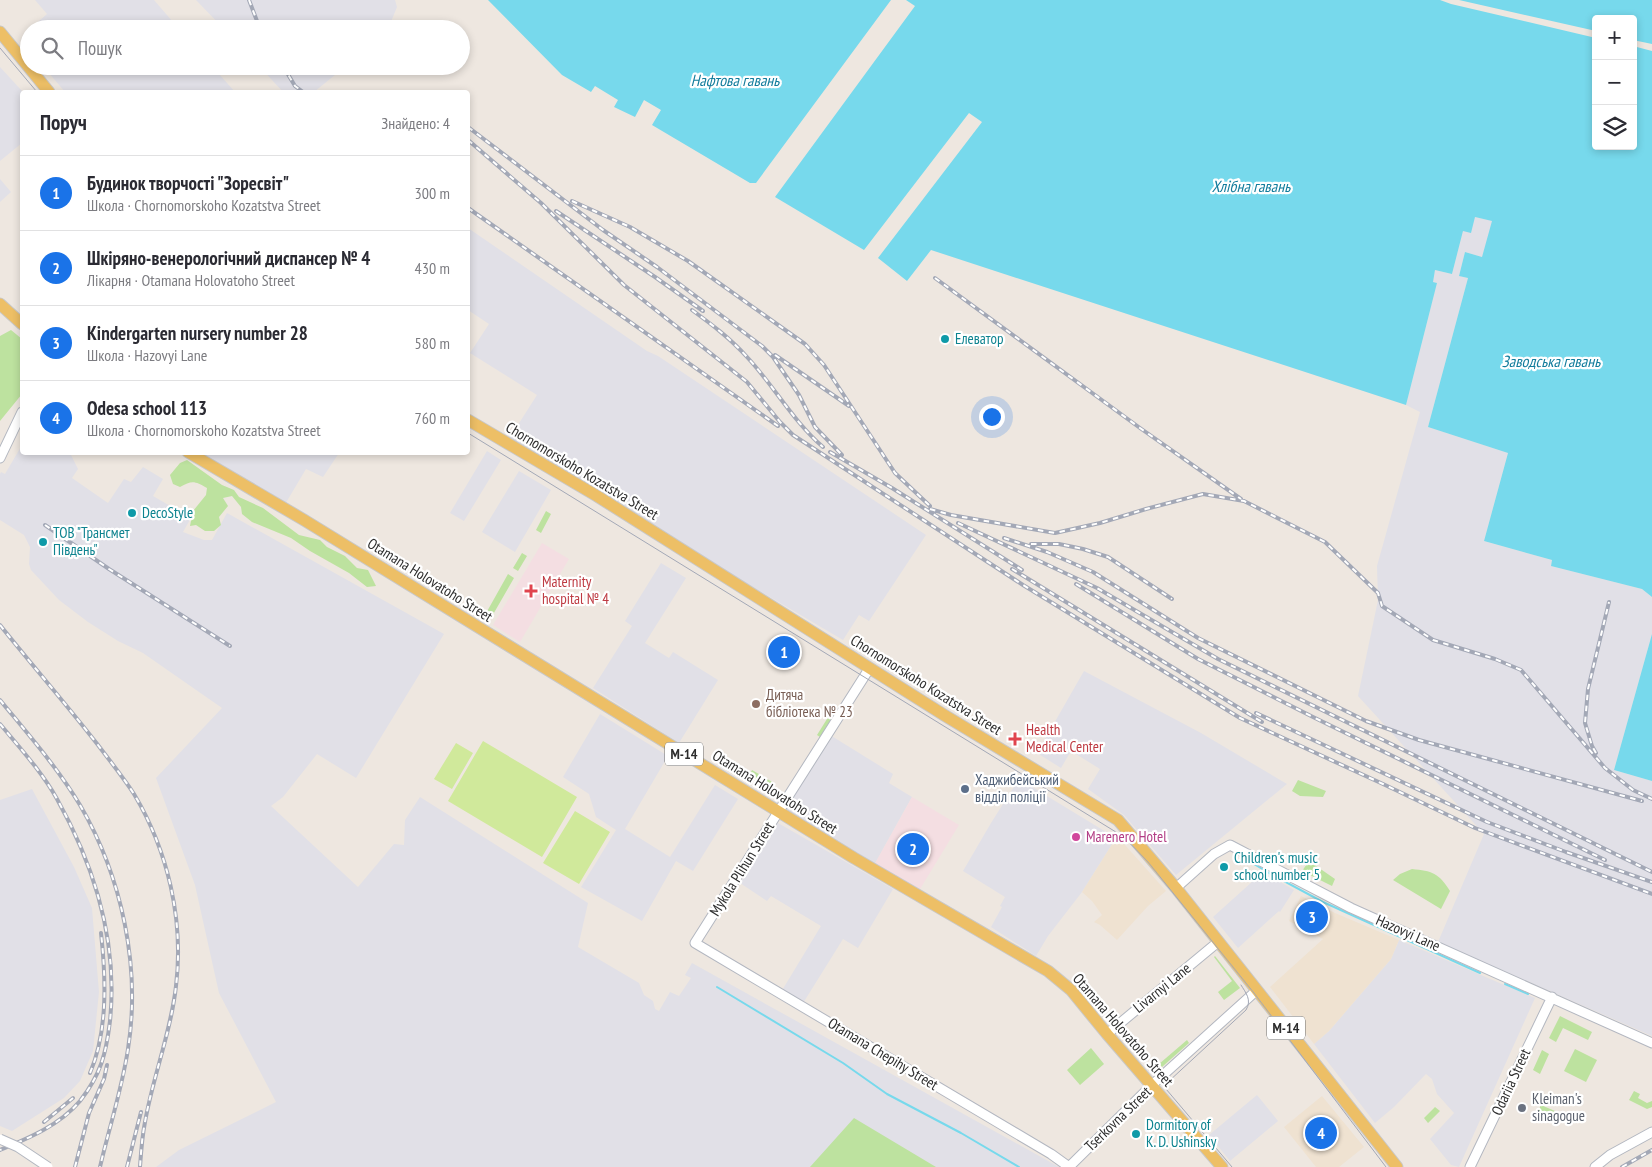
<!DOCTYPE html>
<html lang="uk">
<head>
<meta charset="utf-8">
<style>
  :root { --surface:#fff; --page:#f2f2f3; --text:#2b2b33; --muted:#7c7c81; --line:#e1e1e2; --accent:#1a73e8 }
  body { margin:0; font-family:"PT Sans Narrow",sans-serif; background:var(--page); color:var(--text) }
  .controls { position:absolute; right:15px; top:15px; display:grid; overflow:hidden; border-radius:5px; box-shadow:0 2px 8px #0003 }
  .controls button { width:45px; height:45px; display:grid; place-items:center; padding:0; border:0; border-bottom:1px solid var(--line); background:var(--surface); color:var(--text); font:25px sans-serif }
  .you { position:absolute; left:991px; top:416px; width:18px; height:18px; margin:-12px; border:4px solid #fff; border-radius:50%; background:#1a73e8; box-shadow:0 0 0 8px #1a73e833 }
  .badge { display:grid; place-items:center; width:32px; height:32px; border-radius:50%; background:var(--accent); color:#fff; font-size:16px; font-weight:700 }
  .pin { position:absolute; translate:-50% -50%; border:2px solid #fff; box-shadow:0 1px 5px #0006 }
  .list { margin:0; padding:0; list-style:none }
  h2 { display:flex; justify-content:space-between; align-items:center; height:65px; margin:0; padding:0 20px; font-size:21px }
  h2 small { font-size:16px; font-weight:400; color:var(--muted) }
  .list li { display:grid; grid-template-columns:32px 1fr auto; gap:15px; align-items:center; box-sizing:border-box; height:75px; padding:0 20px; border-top:1px solid var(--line) }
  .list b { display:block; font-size:19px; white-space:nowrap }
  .list p { margin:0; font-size:16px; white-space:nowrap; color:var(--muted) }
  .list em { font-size:16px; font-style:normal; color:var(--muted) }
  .icon { flex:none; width:28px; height:28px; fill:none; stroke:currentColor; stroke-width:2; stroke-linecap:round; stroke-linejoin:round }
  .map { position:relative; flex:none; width:1652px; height:1167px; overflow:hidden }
  .search { position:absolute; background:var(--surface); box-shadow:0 2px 8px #0003; left:20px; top:20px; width:450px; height:55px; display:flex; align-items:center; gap:12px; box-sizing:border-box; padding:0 18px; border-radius:28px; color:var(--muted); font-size:19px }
  .panel { position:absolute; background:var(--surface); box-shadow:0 2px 8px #0003; left:20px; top:90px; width:450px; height:365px; border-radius:5px }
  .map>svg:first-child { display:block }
  .industrial { fill:#e1e0e7 }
  .education { fill:#efe2d1 }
  .medical { fill:#f4dee2 }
  .green { fill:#bde29f }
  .pitch { fill:#d0e99b }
  .water { fill:#77d9ec; fill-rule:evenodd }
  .pier { fill:#eee7e0 }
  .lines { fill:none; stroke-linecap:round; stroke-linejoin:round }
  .stream { stroke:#77d9ec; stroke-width:2 }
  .minor-casing { stroke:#b3b7c0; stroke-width:11 }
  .major-casing { stroke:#c8c8c8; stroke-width:13 }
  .minor { stroke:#fff; stroke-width:9 }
  .major { stroke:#edbf66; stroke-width:11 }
  .tram { stroke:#a3a8b6; stroke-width:1 }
  .rail-casing { stroke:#a3a8b6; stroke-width:4 }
  .rail { stroke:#fff; stroke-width:2; stroke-dasharray:5.5; stroke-linecap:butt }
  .minor-bridge-casing { stroke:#b3b7c0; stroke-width:11; stroke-linecap:butt }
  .minor-bridge { stroke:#fff; stroke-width:9 }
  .culture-dot { fill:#0f9aa8; stroke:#fff; stroke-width:2 }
  .health-dot { fill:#e0444e; stroke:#fff; stroke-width:2 }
  .education-dot { fill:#8d6e63; stroke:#fff; stroke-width:2 }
  .service-dot { fill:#5c6f8a; stroke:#fff; stroke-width:2 }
  .hotel-dot { fill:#d1479c; stroke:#fff; stroke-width:2 }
  .worship-dot { fill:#6b7280; stroke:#fff; stroke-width:2 }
  .labels { text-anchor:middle; stroke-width:4.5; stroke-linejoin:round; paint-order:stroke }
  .shield { fill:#fff; stroke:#6c6c6c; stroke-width:1 }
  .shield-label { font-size:14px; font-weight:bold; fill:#2d2d2d }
  .culture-label { font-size:15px; fill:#0d838f; stroke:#fff; text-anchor:start }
  .street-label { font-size:15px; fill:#2d2d2d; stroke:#fff }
  .health-label { font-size:15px; fill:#be3a42; stroke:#fff; text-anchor:start }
  .education-label { font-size:15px; fill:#785e54; stroke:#fff; text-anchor:start }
  .service-label { font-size:15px; fill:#4e5e75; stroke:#fff; text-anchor:start }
  .hotel-label { font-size:15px; fill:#b23c85; stroke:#fff; text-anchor:start }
  .worship-label { font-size:15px; fill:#5b616d; stroke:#fff; text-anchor:start }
  .water-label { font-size:16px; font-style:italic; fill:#127c9c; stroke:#fff }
</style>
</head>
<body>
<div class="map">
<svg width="1652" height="1167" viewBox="0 0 1652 1167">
  <rect width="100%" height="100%" fill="#eee7e0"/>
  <path class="industrial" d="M35 0H154L179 29H30L47 14Z
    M196 0H395L397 7 388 29H224Z
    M43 66H212L235 92H65Z
    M259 66H346L314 92H283Z
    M0 67 23 92 22 143 0 161Z
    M0 179 11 192 0 202Z
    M1475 217 1493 221 1482 257 1465 252 1459 276 1468 278 1428 427 1508 453 1484 541 1552 560 1551 566 1642 589 1652 597V634L1614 770 1652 781V1036L1438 942 1484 834 1358 696 1378 600 1377 566 1420 412 1406 405 1437 283 1432 282 1435 270 1452 274 1463 231Z
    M468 228 647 351 658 356 926 535 869 621 859 615 843 640 507 442 537 395 470 353 489 324 468 310Z
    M22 445V452L70 453 78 469 72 478 108 503 124 479 131 482 143 467 163 479 153 496 191 518 183 532 204 540H212L227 513 444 634 356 778 317 754 283 797 271 806 358 887 394 844 404 845 405 820 420 797 588 903 578 947 639 983 644 995 653 1001 655 1009 659 1011 670 992 679 996 691 978 685 975 692 963 1059 1167H156L179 1150 276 1102 219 993 195 885 156 778 222 708 143 653 118 641 88 622 59 600 31 570 29 564 30 547 24 535 0 520V474L1 472 5 474Z
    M487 451 501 460 464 521 450 513Z
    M199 452 339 453 323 477 306 469 284 506Z
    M519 471 551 490 515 552 482 532Z
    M661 563 686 578 645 643 669 658 673 652 718 680 679 743 593 688 632 626 625 621Z
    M1084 671 1201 733 1287 784 1176 875 1124 815 1088 789 1100 769 1071 751 1061 768 1037 753Z
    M600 714 668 756 625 829 670 857 715 785 738 799 693 871 676 861 642 921 581 887 616 830 596 817 589 794 563 777Z
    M830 735 893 774 889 783 912 797 873 867 783 809Z
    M1019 779 1116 838 1082 892 1048 936 1036 956 991 927 1002 907 1000 906 1005 897 963 871 991 823Z
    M32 789 74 867 92 908 99 992 93 1051 80 1081 64 1098 12 1131 0 1126V800Z
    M778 823 893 889 858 948 843 939 800 1008 778 997 821 926 771 896 767 901 740 883Z
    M1263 872 1294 890 1280 912 1279 911 1238 948 1213 917Z
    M1399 940 1535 998 1459 1167 1451 1165 1430 1139 1454 1113 1437 1094 1432 1079 1426 1074 1394 1107 1375 1123 1314 1044 1329 1031 1391 959Z
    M1257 1095 1278 1121 1230 1161 1209 1135Z"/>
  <path class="education" d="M1116 838 1125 845 1166 891 1148 906 1117 940 1100 925 1094 922 1102 915 1092 901 1082 892Z
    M1301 896 1335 913 1399 940 1391 959 1329 1031 1314 1044 1270 987 1323 939 1289 921Z
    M1322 1096 1364 1147 1339 1167H1316L1284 1127Z"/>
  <path class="medical" d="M542 543 569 559 520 642 493 625Z
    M912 797 959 825 917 894 873 867Z"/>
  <path class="green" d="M11 330 22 339V394L0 421V336Z
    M187 460 222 485 234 490 239 497 263 508 299 535 320 540 327 547 345 556 357 568 368 570 376 586 367 587 349 573 310 551 291 538 252 522 242 514 241 507 232 496 223 498 228 506 219 517 221 525 214 531H205L196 525 190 526 193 511 206 495 207 488C195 481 192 480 180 487L173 484 170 475 180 463Z
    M546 511 551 514 541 533 536 530Z
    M522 553 527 556 518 571 513 568Z
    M508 574 514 578 491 618 485 615Z
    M832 711 835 713 820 737 817 735Z
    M752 770 774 783 771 787 750 774Z
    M1298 780 1326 791 1323 797 1300 796 1292 791Z
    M1309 861 1335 879 1332 886 1302 871Z
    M1412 869C1432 871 1439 873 1450 891L1441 909 1393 880 1400 874Z
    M1215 956 1240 988 1224 1000 1218 992 1232 981 1214 957Z
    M1560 1016 1592 1032 1588 1040 1563 1028 1556 1042 1549 1038Z
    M1187 1040 1189 1043 1162 1067 1159 1064Z
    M1091 1048 1104 1064 1080 1085 1067 1070Z
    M1575 1049 1597 1060 1586 1082 1564 1071Z
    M1542 1050 1549 1054 1540 1074 1533 1070Z
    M1634 1091 1640 1094 1638 1098 1647 1103 1652 1101V1107L1647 1109 1629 1100Z
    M1541 1105 1555 1111 1549 1123 1536 1116Z
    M1435 1107 1440 1111 1428 1123 1424 1118Z
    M854 1118 936 1167H810Z"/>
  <path class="pitch" d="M483 741 577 797 542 857 448 801Z
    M456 743 473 753 452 789 434 779Z
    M575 811 610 832 579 884 543 863Z"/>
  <path class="water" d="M488 0H891L756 183H750L652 125 661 110 644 100 635 117 614 107 618 100 595 86 591 92 562 75Z
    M906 0H1652V597L1642 589 1551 566 1552 560 1484 541 1508 453 1428 427 1468 278 1459 276 1465 252 1482 257 1492 221 1475 217 1471 233 1463 231 1452 274 1435 270 1433 282 1437 283 1406 405 931 250 907 281 878 258 982 122 969 113 864 250 775 197 915 6ZM1596 19H1633V146H1596Z
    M1652 634V781L1614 770Z"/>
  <path class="pier" d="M1440 0H1459L1596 31V38L1451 4Z
    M1633 40 1652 44V51L1633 46Z"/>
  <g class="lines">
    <path class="stream" d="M1239 855 1269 873 1323 902 1480 973
      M1505 984 1528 994
      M717 987 843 1063 887 1094 961 1133 1019 1167"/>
    <g class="minor-casing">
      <path id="minor" d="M0 458 22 412
        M869 669 695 943 1051 1154 1069 1167
        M1176 888 1214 854 1230 845 1351 908 1652 1043
        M1107 1034 1218 942
        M1069 1167 1152 1085 1256 991
        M1470 1167 1552 997
        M1595 1167 1610 1155 1652 1132"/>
    </g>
    <g class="major-casing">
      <path id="major" d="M0 32 49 92
        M0 304 22 324
        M468 420 597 496 944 715 1118 820 1176 888 1397 1167
        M188 452 304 520 854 858 1048 971 1071 990 1107 1034 1222 1167"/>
    </g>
    <use href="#minor" class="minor"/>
    <use href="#major" class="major"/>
    <path class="tram" d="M0 48 37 92
      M468 433 1124 837 1148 862 1254 993 1386 1167
      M1232 1167 1166 1089 1165 1086 1168 1082 1246 1010C1252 1000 1246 993 1241 985"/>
    <g class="rail-casing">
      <path id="rail" d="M249 0 260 29
        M283 66 295 86 303 92
        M468 127 603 230 657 267 762 346 773 357 799 395 815 427 842 455
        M468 140 541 203 624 285 747 382 780 422 793 435 1023 585 1240 718 1383 784 1475 828 1652 894
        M572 201 630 227 688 261 805 344 824 365 895 473 930 506
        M468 208 778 426
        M556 211 655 277 703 311
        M935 278 1140 428 1241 499
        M692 310C711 324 730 338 747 357 774 386 793 421 823 447
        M775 355 849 406
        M830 452 892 488 1022 570
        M930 509 951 515 1055 533 1100 523 1146 509 1203 494 1244 501 1325 542 1378 593 1382 606 1433 640 1495 659 1521 670 1605 768 1633 790 1652 799
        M958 523 1097 588 1218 659 1652 872
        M45 525 109 569 230 646
        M1004 538 1047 552 1093 572 1198 638 1366 721 1419 740 1642 801
        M1031 544H1059L1083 549 1108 557 1172 599
        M1012 569 1262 722
        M1076 584 1198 659 1313 717 1605 860
        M0 625C32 665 66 704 98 745 110 761 123 777 134 794 168 851 184 920 176 986 171 1032 153 1076 145 1122 142 1137 141 1152 140 1167
        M0 700C28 734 57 767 80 805 122 877 141 967 128 1049 122 1089 109 1128 100 1167
        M1256 713 1487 822 1566 852 1652 882
        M0 724C20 748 42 772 57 799 95 867 118 942 110 1021 106 1054 101 1074 80 1101 60 1125 29 1138 0 1150
        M1596 753 1592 746 1585 723 1588 689 1609 602
        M90 1073C108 1031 106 978 101 933
        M44 1122 73 1098
        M75 1167 89 1113 104 1079 107 1065
        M127 1167 141 1112
        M1622 1167 1652 1150"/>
    </g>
    <use href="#rail" class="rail"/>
    <g class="minor-bridge-casing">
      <path id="minor-bridge" d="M0 1139 18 1147 48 1167"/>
    </g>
    <use href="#minor-bridge" class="minor-bridge"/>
  </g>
  <g class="culture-dot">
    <circle cx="945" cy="339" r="5"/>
    <circle cx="132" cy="513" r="5"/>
    <circle cx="43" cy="542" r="5"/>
    <circle cx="1224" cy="867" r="5"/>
    <circle cx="1136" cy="1134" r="5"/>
  </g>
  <g class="health-dot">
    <path d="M528.5 583.5h5v5h5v5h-5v5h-5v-5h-5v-5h5z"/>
    <path d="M1012.5 731.5h5v5h5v5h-5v5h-5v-5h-5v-5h5z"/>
  </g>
  <circle class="education-dot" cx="756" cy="704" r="5"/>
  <circle class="service-dot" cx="965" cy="789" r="5"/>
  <circle class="hotel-dot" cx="1076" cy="837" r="5"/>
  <circle class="worship-dot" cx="1522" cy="1108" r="5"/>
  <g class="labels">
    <g class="shield">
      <rect x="665" y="742.5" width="38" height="23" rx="4"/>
      <rect x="1267" y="1016.5" width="38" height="23" rx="4"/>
    </g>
    <g class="shield-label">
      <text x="684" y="759">М-14</text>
      <text x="1286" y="1033">М-14</text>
    </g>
    <g class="culture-label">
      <text x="955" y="344">Елеватор</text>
      <text x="142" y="518">DecoStyle</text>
      <text x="53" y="538">ТОВ "Трансмет<tspan x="53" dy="17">Південь"</tspan></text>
      <text x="1234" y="863">Children's music<tspan x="1234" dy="17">school number 5</tspan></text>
      <text x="1146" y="1130">Dormitory of<tspan x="1146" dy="17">K. D. Ushinsky</tspan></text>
    </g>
    <g class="street-label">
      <text transform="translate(582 471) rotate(31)" y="5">Chornomorskoho Kozatstva Street</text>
      <text transform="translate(430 580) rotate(32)" y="5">Otamana Holovatoho Street</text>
      <text transform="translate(926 685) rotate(32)" y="5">Chornomorskoho Kozatstva Street</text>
      <text transform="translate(775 792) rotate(32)" y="5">Otamana Holovatoho Street</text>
      <text transform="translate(742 869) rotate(-58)" y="5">Mykola Plihun Street</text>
      <text transform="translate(1408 933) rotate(24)" y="5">Hazovyi Lane</text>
      <text transform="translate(1162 988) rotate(-39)" y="5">Livarnyi Lane</text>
      <text transform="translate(1123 1030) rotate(49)" y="5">Otamana Holovatoho Street</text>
      <text transform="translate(883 1054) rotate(31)" y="5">Otamana Chepihy Street</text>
      <text transform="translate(1511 1082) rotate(-65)" y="5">Odariia Street</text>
      <text transform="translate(1118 1119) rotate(-44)" y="5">Tserkovna Street</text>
    </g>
    <g class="health-label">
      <text x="542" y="587">Maternity<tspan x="542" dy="17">hospital № 4</tspan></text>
      <text x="1026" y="735">Health<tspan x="1026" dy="17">Medical Center</tspan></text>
    </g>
    <g class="education-label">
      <text x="766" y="700">Дитяча<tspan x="766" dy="17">бібліотека № 23</tspan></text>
    </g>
    <g class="service-label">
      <text x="975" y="785">Хаджибейський<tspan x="975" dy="17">відділ поліції</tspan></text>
    </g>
    <g class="hotel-label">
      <text x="1086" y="842">Marenero Hotel</text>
    </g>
    <g class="worship-label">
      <text x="1532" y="1104">Kleiman's<tspan x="1532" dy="17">sinagogue</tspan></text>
    </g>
    <g class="water-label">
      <text x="735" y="86">Нафтова гавань</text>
      <text x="1251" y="192">Хлібна гавань</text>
      <text x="1551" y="367">Заводська гавань</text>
    </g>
  </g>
</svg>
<div class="controls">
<button>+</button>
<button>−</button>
<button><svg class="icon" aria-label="layers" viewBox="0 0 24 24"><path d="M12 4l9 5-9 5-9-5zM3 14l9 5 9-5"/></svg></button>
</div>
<div class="you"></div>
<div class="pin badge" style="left:784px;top:652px">1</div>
<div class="pin badge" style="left:913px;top:849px">2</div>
<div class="pin badge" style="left:1312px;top:917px">3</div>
<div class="pin badge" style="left:1321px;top:1133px">4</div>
<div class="search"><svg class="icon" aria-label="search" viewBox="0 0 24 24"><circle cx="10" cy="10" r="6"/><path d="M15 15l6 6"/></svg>Пошук</div>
<section class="panel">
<h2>Поруч<small>Знайдено: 4</small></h2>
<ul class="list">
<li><span class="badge">1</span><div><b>Будинок творчості &quot;Зоресвіт&quot;</b><p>Школа · Chornomorskoho Kozatstva Street</p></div><em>300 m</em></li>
<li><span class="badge">2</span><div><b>Шкіряно-венерологічний диспансер № 4</b><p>Лікарня · Otamana Holovatoho Street</p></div><em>430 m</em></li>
<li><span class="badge">3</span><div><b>Kindergarten nursery number 28</b><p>Школа · Hazovyi Lane</p></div><em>580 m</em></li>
<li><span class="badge">4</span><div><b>Odesa school 113</b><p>Школа · Chornomorskoho Kozatstva Street</p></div><em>760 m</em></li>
</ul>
</section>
</div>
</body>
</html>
